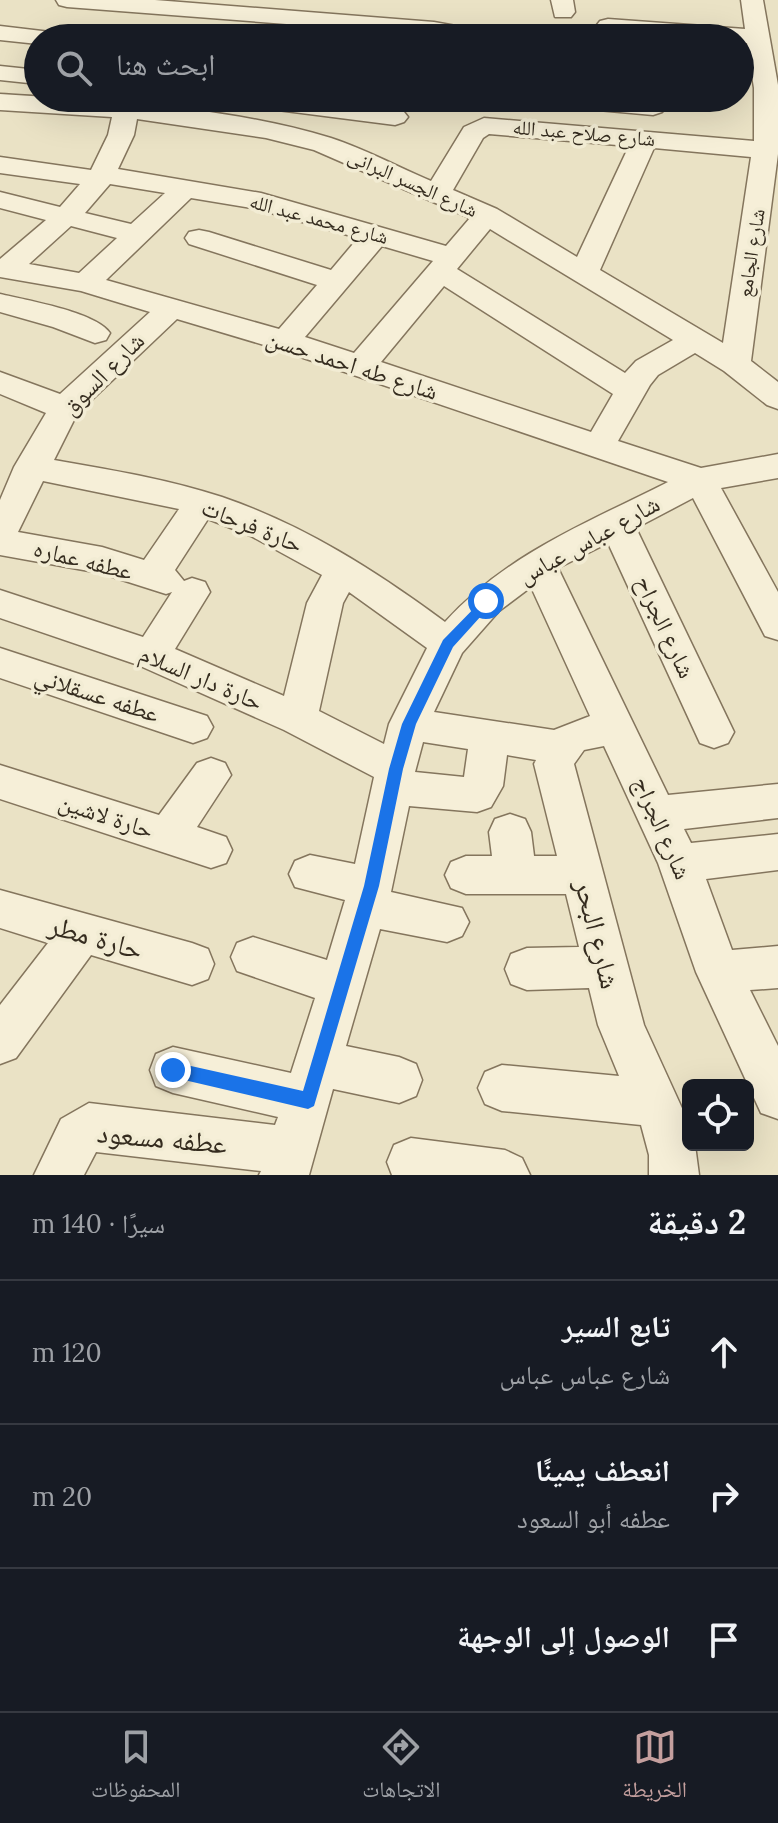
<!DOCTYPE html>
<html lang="ar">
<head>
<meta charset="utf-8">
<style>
  :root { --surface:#171b24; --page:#20242c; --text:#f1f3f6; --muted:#9ea1a6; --line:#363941; --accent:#c49f9e }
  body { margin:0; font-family:Lora,"Noto Naskh Arabic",serif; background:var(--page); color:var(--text); direction:rtl }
  .controls { position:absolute; right:24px; bottom:24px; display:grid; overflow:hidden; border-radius:12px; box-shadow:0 8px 32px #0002 }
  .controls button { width:72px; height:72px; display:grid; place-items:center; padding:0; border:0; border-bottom:2px solid var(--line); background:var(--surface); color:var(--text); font:40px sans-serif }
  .stop { position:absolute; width:24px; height:24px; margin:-18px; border:6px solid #1a73e8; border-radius:50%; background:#fff }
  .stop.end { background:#1a73e8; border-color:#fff; box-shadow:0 2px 8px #0008 }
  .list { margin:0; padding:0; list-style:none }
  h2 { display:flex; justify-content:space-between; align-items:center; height:104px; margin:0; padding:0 32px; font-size:34px }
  h2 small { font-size:26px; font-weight:400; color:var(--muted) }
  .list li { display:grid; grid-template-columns:52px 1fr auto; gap:24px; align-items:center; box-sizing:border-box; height:144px; padding:0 32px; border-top:2px solid var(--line) }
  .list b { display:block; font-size:30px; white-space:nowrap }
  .list p { margin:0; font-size:26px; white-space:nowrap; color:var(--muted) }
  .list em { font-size:26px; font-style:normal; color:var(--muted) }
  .icon { flex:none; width:44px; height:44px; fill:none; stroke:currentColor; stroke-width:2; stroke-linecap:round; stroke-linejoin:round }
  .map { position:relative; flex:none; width:778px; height:1175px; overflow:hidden; direction:ltr }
  .search { position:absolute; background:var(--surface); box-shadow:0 8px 32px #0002; left:24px; right:24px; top:24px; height:88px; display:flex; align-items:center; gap:20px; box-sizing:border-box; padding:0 28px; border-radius:44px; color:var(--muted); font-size:30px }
  .sheet { height:536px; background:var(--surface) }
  nav { display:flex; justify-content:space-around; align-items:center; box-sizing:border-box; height:112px; border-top:2px solid var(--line); background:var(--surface); font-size:22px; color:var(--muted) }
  nav a { display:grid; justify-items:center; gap:4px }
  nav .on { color:var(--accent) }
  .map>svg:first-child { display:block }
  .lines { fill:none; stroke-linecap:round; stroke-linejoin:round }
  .minor-casing { stroke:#84755d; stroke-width:3 }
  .minor { fill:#f6efd8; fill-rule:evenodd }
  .route { fill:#1a73e8 }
  .labels { text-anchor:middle; stroke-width:7; stroke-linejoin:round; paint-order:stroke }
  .far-street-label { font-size:20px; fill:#352c1f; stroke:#f2ecd4 }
  .street-label { font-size:24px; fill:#352c1f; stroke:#f2ecd4 }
  .near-street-label { font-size:28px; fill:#352c1f; stroke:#f2ecd4 }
</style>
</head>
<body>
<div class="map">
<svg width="778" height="1175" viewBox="0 0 778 1175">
  <rect width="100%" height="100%" fill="#eae2c5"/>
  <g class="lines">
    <g class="minor-casing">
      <path id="minor" d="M56 0H155L434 22 456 26 468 38 67 7 59 5Z
        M551 0H573L575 12 571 17H555Z
        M741 0H763L778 85V154L751 361 778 382V409L767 405 724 371 695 353 658 375 650 385 618 441 701 468 778 454V478L721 488 778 592V640L765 636 693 498 636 528 734 732 728 743 714 748 700 743 608 543 558 568 668 795 778 784V818L684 829 691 843 778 834V870L706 879 732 950 778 946V988L750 990 778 1046V1119L761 1113 696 972 658 863 604 746 584 750 574 764 644 1025 686 1117 688 1145H695L699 1175H649V1155L641 1125 502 1111 485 1104 478 1088 485 1072 502 1065 619 1076 598 1025 589 988 527 990 511 984 505 969 511 954 527 948 579 947 566 894H466L451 888 445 875 451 862 466 856H492L489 832 495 819 510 814 525 819 531 832 534 856H557L534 764 536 760 507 755 503 786 491 807 477 812 409 806 391 892 462 908 469 922 462 936 447 942 380 929 346 1046 399 1057 416 1064 422 1080 416 1096 399 1103 333 1089 309 1175H259L261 1171 96 1152 84 1175H34L61 1119 89 1103 275 1125 278 1117 173 1093 156 1086 150 1070 156 1054 173 1047 291 1073 315 998 237 971 231 957 237 943 253 937 327 960 345 900 295 887 289 874 295 861 310 855 355 864 374 777 284 730 138 665 0 618V590L143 637 172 592 166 594 100 573 0 555V500L14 467 46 413 0 394V372L60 394 150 312 81 291 0 277V259L46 220 0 208V192L60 207 80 184 0 173V157L91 170 108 135 112 117 0 110V94C107 101 226 106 331 138 365 149 398 167 431 181L464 127 484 118 754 141V88L747 43H740V38H674L608 33 600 31 596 26 600 21 608 19 745 29ZM137 119 266 138 314 150 470 218 446 246 261 193 118 169 134 135ZM489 134 629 146 577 257 497 209 453 190 483 138ZM654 148 751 157 723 343 600 270ZM110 184 165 193 131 224 85 213ZM191 198 257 209 358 238 331 270 209 232 199 230 189 232 185 238 189 244 317 285 279 329 106 280ZM71 226 117 238 79 273 29 264ZM490 229 673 340 636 361 625 373 457 269ZM382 246 433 261 354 353 305 337ZM444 286 613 394 591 432 381 362ZM177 319 274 348 668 482C587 523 508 553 445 622 376 571 304 525 222 497 167 479 111 470 54 460L77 414ZM43 481 179 509 144 560 102 547 18 532ZM208 519 251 536 322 575 307 603 284 696 175 649 210 592 205 582 192 578 184 581 175 570ZM531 587 590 716 554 730 434 712 462 653 499 611ZM349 592 427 648 389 724 384 744 319 711 343 603ZM423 742 468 749 464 777 415 772Z
        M0 26 59 33 63 38H38V44L0 40Z
        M0 66 38 70V84L0 80Z
        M233 98H306L395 109 404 112 408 117 404 122 395 125 246 106 237 103Z
        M541 98H638L662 102 666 107 662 112 653 115 554 106 545 103Z
        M0 294C26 300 96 312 110 333L106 340 95 343 53 327 0 312Z
        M0 648 207 716 213 727 207 738 193 743 0 678Z
        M211 758 225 763 231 775 197 827 226 837 232 850 226 863 211 868 0 799V765L159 815 197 763Z
        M0 890 192 943 208 949 214 964 208 979 192 985 91 955 16 1058 0 1064V1005L48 943 0 928Z
        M411 1138 505 1150 522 1158 530 1175H392L387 1162 394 1145Z"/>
    </g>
    <use href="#minor" class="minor"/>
  </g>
  <path class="route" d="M486 596 491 598V605L453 647 416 724 403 769 379 886 314 1106 308 1109 167 1076 164 1070 167 1064 173 1062 303 1091 364 886 389 769 402 724 443 640Z"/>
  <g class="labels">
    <g class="far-street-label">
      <text transform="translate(584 133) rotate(5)" y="7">شارع صلاح عبد الله</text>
      <text transform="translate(413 183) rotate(24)" y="7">شارع الجسر البرانى</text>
      <text transform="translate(319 219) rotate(15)" y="7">شارع محمد عبد الله</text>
      <text transform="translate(751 253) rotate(-81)" y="7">شارع الجامع</text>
    </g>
    <g class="street-label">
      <text transform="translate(352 365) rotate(18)" y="8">شارع طه احمد حسن</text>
      <text transform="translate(103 374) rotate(-45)" y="8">شارع السوق</text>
      <text transform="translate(252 526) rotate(22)" y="8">حارة فرحات</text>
      <text transform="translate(589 540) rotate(-29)" y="8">شارع عباس عباس</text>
      <text transform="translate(83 560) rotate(14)" y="8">عطفه عماره</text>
      <text transform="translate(665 627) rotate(65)" y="8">شارع الجراح</text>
      <text transform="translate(201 678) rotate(23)" y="8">حارة دار السلام</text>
      <text transform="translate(97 695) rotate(18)" y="8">عطفه عسقلاني</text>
      <text transform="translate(106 816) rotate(18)" y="8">حارة لاشين</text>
      <text transform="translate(662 828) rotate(66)" y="8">شارع الجراج</text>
    </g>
    <g class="near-street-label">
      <text transform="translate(598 934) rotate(76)" y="10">شارع البحر</text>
      <text transform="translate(96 937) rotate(16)" y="10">حارة مطر</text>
      <text transform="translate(162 1138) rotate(5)" y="10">عطفه مسعود</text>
    </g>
  </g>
</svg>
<div class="controls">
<button><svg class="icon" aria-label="locate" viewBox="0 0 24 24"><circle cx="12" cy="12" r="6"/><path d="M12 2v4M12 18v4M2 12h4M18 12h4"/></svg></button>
</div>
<div class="stop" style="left:486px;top:601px"></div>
<div class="stop end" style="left:173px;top:1070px"></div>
<div class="search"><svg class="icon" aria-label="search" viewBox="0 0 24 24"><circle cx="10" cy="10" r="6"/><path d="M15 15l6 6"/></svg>ابحث هنا</div>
</div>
<section class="sheet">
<h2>2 دقيقة<small>سيرًا · 140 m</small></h2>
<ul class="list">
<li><svg class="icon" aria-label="ahead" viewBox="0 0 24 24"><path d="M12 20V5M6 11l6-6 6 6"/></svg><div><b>تابع السير</b><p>شارع عباس عباس</p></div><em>120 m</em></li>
<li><svg class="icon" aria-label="right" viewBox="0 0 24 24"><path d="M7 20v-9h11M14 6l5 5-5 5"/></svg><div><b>انعطف يمينًا</b><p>عطفه أبو السعود</p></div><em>20 m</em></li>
<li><svg class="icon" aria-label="arrive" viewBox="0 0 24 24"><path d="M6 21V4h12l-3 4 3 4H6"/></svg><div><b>الوصول إلى الوجهة</b></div></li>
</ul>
</section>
<nav>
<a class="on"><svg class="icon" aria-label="map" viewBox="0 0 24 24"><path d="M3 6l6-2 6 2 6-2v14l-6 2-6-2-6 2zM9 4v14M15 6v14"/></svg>الخريطة</a>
<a><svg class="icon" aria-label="directions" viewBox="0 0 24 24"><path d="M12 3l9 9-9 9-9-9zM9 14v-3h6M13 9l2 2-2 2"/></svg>الاتجاهات</a>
<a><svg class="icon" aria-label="saved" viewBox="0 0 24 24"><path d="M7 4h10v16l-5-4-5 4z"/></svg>المحفوظات</a>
</nav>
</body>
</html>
